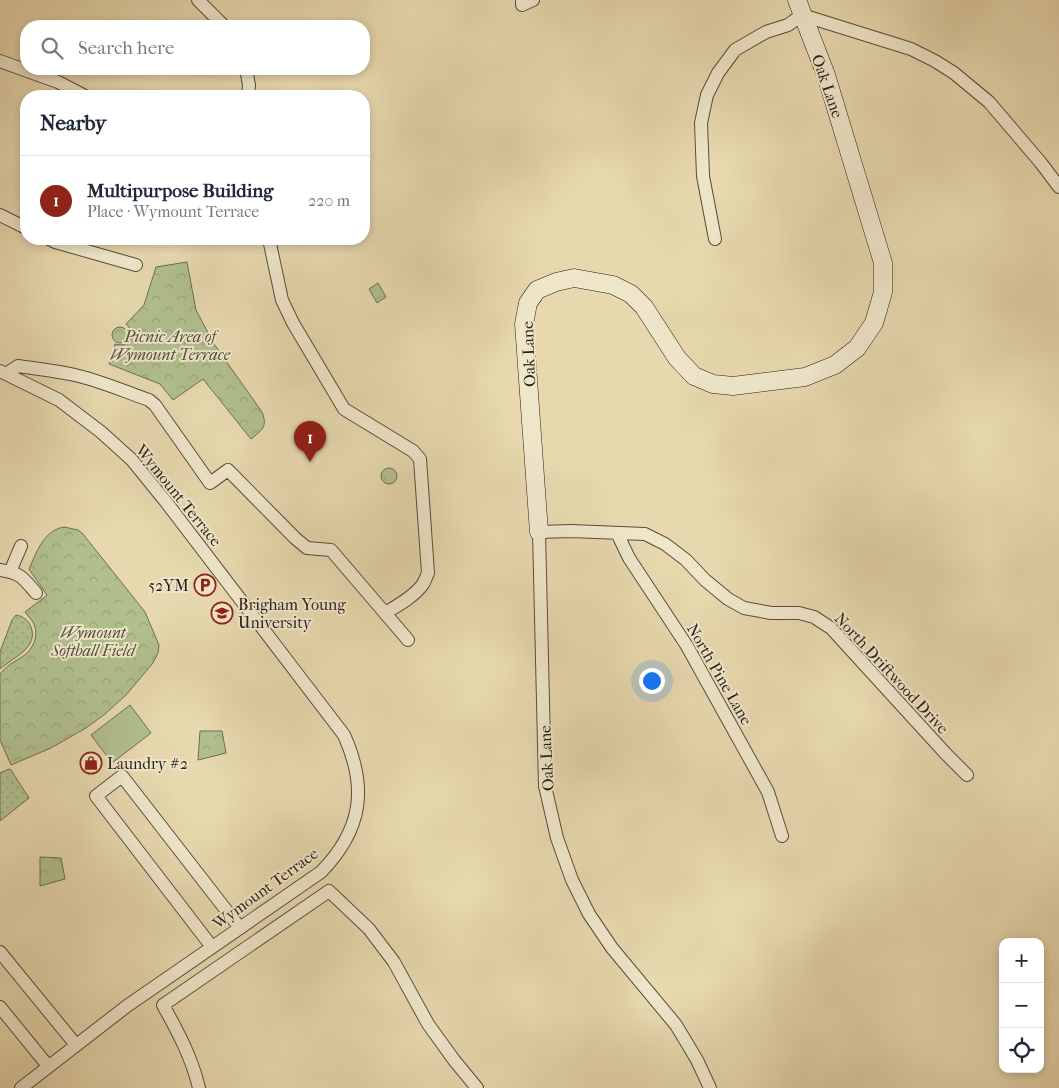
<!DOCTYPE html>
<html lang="en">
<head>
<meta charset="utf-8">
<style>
  :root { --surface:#fff; --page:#f6f6f7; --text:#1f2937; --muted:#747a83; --line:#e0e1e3; --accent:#8f2418 }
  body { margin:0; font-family:"IM FELL French Canon",serif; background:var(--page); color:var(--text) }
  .controls { position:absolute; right:15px; bottom:15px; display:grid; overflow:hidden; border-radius:10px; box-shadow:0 2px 8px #0003 }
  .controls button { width:45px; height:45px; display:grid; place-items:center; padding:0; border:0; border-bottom:1px solid var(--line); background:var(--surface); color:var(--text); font:25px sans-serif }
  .you { position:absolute; left:651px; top:680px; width:18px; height:18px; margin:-12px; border:4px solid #fff; border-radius:50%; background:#1a73e8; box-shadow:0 0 0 8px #1a73e833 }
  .badge { display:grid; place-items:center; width:32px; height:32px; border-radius:50%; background:var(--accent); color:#fff; font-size:16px; font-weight:700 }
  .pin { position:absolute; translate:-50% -41px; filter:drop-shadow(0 1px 2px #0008) }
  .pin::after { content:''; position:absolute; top:26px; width:18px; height:15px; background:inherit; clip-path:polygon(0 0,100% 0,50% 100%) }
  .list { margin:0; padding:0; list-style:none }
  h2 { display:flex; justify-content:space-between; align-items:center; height:65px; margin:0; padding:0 20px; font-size:21px }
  h2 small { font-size:16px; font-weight:400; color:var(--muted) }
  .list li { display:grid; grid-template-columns:32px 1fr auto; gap:15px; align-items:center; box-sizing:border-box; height:90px; padding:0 20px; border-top:1px solid var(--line) }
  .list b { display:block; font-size:19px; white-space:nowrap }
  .list p { margin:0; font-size:16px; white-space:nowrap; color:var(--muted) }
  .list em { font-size:16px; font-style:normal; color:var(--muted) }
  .icon { flex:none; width:28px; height:28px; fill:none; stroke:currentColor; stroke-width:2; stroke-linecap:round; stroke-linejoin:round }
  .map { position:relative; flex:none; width:1059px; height:1088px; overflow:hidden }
  .search { position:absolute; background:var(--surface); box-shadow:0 2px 8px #0003; left:20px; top:20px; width:350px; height:55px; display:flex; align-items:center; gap:12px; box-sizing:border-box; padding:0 18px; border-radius:20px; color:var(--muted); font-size:19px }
  .panel { position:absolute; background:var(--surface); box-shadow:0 2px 8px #0003; left:20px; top:90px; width:350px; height:155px; border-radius:20px }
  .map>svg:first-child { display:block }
  .grass { fill:url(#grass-dots); stroke:#6d6e52 }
  .forest { fill:url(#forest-crowns); stroke:#6d6e52 }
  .garden { fill:#b1bf8e; stroke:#6d6e52 }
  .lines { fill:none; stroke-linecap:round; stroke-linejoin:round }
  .street-casing { stroke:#584c3c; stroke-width:14 }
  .secondary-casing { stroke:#291d16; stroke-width:19 }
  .street { stroke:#efe6ca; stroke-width:12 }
  .secondary { stroke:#efe6ca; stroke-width:18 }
  .labels { text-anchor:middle; stroke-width:4; stroke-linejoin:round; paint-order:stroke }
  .street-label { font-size:16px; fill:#291d16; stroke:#efe6ca }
  .park-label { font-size:16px; font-style:italic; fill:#524e3a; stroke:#efe6ca }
  .poi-label { font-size:16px; fill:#291d16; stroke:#efe6ca; text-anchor:start }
</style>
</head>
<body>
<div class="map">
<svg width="1059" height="1088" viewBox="0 0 1059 1088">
  <defs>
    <pattern id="grass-dots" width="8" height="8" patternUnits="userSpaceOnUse" patternTransform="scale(1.25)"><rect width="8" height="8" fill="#b1bf8e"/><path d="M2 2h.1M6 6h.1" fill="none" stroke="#98a47a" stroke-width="1.8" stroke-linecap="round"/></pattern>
    <pattern id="forest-crowns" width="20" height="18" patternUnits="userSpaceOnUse" patternTransform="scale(1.25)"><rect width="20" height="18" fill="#b1bf8e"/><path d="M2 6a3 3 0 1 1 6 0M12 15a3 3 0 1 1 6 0" fill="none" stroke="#98a47a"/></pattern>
  </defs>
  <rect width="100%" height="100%" fill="#e7d8ae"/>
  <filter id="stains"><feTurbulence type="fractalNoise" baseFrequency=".004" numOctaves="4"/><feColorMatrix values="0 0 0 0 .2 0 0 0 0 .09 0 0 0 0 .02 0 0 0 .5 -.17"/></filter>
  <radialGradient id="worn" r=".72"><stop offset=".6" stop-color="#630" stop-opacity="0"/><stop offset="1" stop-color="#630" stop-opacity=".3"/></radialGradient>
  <path class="grass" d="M16 615C23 616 29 621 31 627 39 648 12 658 0 669V652L12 620Z
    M9 769 11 770 29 798 0 821V773Z"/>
  <path class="forest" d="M187 262 196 310 214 344 262 412C268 427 262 430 251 439L203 379 173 400 160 384 109 364 115 344C130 348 138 335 126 324L144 305 156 267Z
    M378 283 386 297 377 303 369 289Z
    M112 335a8 8 0 1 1 16 0a8 8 0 1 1-16 0Z
    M381 476a8 8 0 1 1 16 0a8 8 0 1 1-16 0Z
    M64 527 78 530 83 534 145 612 159 645 158 653 153 663 126 695 105 714 86 728 51 748 11 765 0 740V674C6 666 14 662 22 657 33 650 40 635 33 622 31 619 28 616 25 612L46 596 47 595 29 569C36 553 44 530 64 527Z
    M200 731H222L226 753 198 760Z
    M40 857 61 858 65 879 40 886Z"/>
  <path class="garden" d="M130 705 151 733 112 763 91 735Z"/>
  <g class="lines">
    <g class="street-casing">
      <path id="street" d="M198 0 224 26
        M522 0V5L533 0
        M0 61 58 82 85 96
        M246 69 249 85 248 96
        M0 215 26 228
        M49 239 55 242 136 265
        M269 239 282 300 293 323 344 409 413 451 420 459 428 573C426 577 425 581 423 584 415 596 397 606 385 613
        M715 239 703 176 701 123 707 95 718 73 735 50 766 32 788 25 802 15 911 49 935 61 954 73 989 102 1041 163 1059 187
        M0 371 59 400 101 432 132 460 166 502 344 735C368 788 362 830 321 872L127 1006 21 1088
        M6 374 18 366C38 369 59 371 79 376 103 382 126 392 149 400L155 405 210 483 228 470 295 538 307 548 331 550 408 640
        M617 533 629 558 687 646 768 792 782 836
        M0 570C21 573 23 578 36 593
        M10 572 21 546
        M212 947 96 796 122 776 240 928
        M0 952 76 1045
        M0 1007 48 1066
        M199 1088C192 1058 178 1032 163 1005L329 891 369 929 394 962 428 1024 454 1060 477 1088
        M710 1088 697 1060 676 1025 612 948 589 914 572 880 557 838 545 786 539 532 571 531 645 534 665 544 686 560 705 580 728 599 744 608 771 613H799L814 617 831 628 946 754 967 775"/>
    </g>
    <g class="secondary-casing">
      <path id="secondary" d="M539 532 524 324 528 303 537 290 556 282 574 278 613 285 631 294 644 307 677 358 694 376 713 384 733 386 805 377 835 365 857 348 874 323 883 292V263L826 75 797 0"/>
    </g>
    <use href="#street" class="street"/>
    <use href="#secondary" class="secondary"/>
  </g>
  <defs>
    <g id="parking-ring" transform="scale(1.125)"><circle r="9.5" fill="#efe6ca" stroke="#8f2418" stroke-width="1.5"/><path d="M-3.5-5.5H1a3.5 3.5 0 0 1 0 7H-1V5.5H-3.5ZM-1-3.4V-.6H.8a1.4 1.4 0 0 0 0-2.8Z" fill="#8f2418"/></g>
    <g id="university-ring" transform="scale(1.125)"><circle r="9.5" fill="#efe6ca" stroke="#8f2418" stroke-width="1.5"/><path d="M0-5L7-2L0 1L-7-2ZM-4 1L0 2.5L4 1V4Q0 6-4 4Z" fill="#8f2418"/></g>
    <g id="shop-ring" transform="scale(1.125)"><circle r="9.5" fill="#efe6ca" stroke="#8f2418" stroke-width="1.5"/><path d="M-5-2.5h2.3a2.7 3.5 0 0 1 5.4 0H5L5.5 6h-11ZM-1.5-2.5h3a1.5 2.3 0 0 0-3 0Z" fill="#8f2418"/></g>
  </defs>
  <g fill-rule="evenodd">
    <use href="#parking-ring" x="205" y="585"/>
    <use href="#university-ring" x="222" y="613"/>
    <use href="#shop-ring" x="91" y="763"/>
  </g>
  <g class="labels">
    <g class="street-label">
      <text transform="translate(828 86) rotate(71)" y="6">Oak Lane</text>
      <text transform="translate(528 354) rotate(-92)" y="6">Oak Lane</text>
      <text transform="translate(179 495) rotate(51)" y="6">Wymount Terrace</text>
      <text transform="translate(892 673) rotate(47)" y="6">North Driftwood Drive</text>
      <text transform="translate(720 674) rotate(60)" y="6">North Pine Lane</text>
      <text transform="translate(546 758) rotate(-93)" y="6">Oak Lane</text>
      <text transform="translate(265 888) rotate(-36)" y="6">Wymount Terrace</text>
    </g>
    <g class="park-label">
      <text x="170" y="342">Picnic Area of<tspan x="170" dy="18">Wymount Terrace</tspan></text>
      <text x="93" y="638">Wymount<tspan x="93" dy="18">Softball Field</tspan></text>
    </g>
    <g class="poi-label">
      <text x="189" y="591" text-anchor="end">52YM</text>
      <text x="238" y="610">Brigham Young<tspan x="238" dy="18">University</tspan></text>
      <text x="107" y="769">Laundry #2</text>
    </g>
  </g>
  <rect width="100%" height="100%" filter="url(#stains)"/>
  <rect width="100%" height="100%" fill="url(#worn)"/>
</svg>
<div class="controls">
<button>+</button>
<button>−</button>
<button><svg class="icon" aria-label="locate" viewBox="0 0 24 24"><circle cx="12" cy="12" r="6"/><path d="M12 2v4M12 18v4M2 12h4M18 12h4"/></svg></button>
</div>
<div class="you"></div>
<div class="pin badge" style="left:310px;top:462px">1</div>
<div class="search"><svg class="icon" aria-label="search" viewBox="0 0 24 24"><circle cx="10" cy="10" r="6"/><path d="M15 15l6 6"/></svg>Search here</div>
<section class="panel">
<h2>Nearby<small></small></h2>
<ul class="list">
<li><span class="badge">1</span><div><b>Multipurpose Building</b><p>Place · Wymount Terrace</p></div><em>220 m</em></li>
</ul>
</section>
</div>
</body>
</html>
